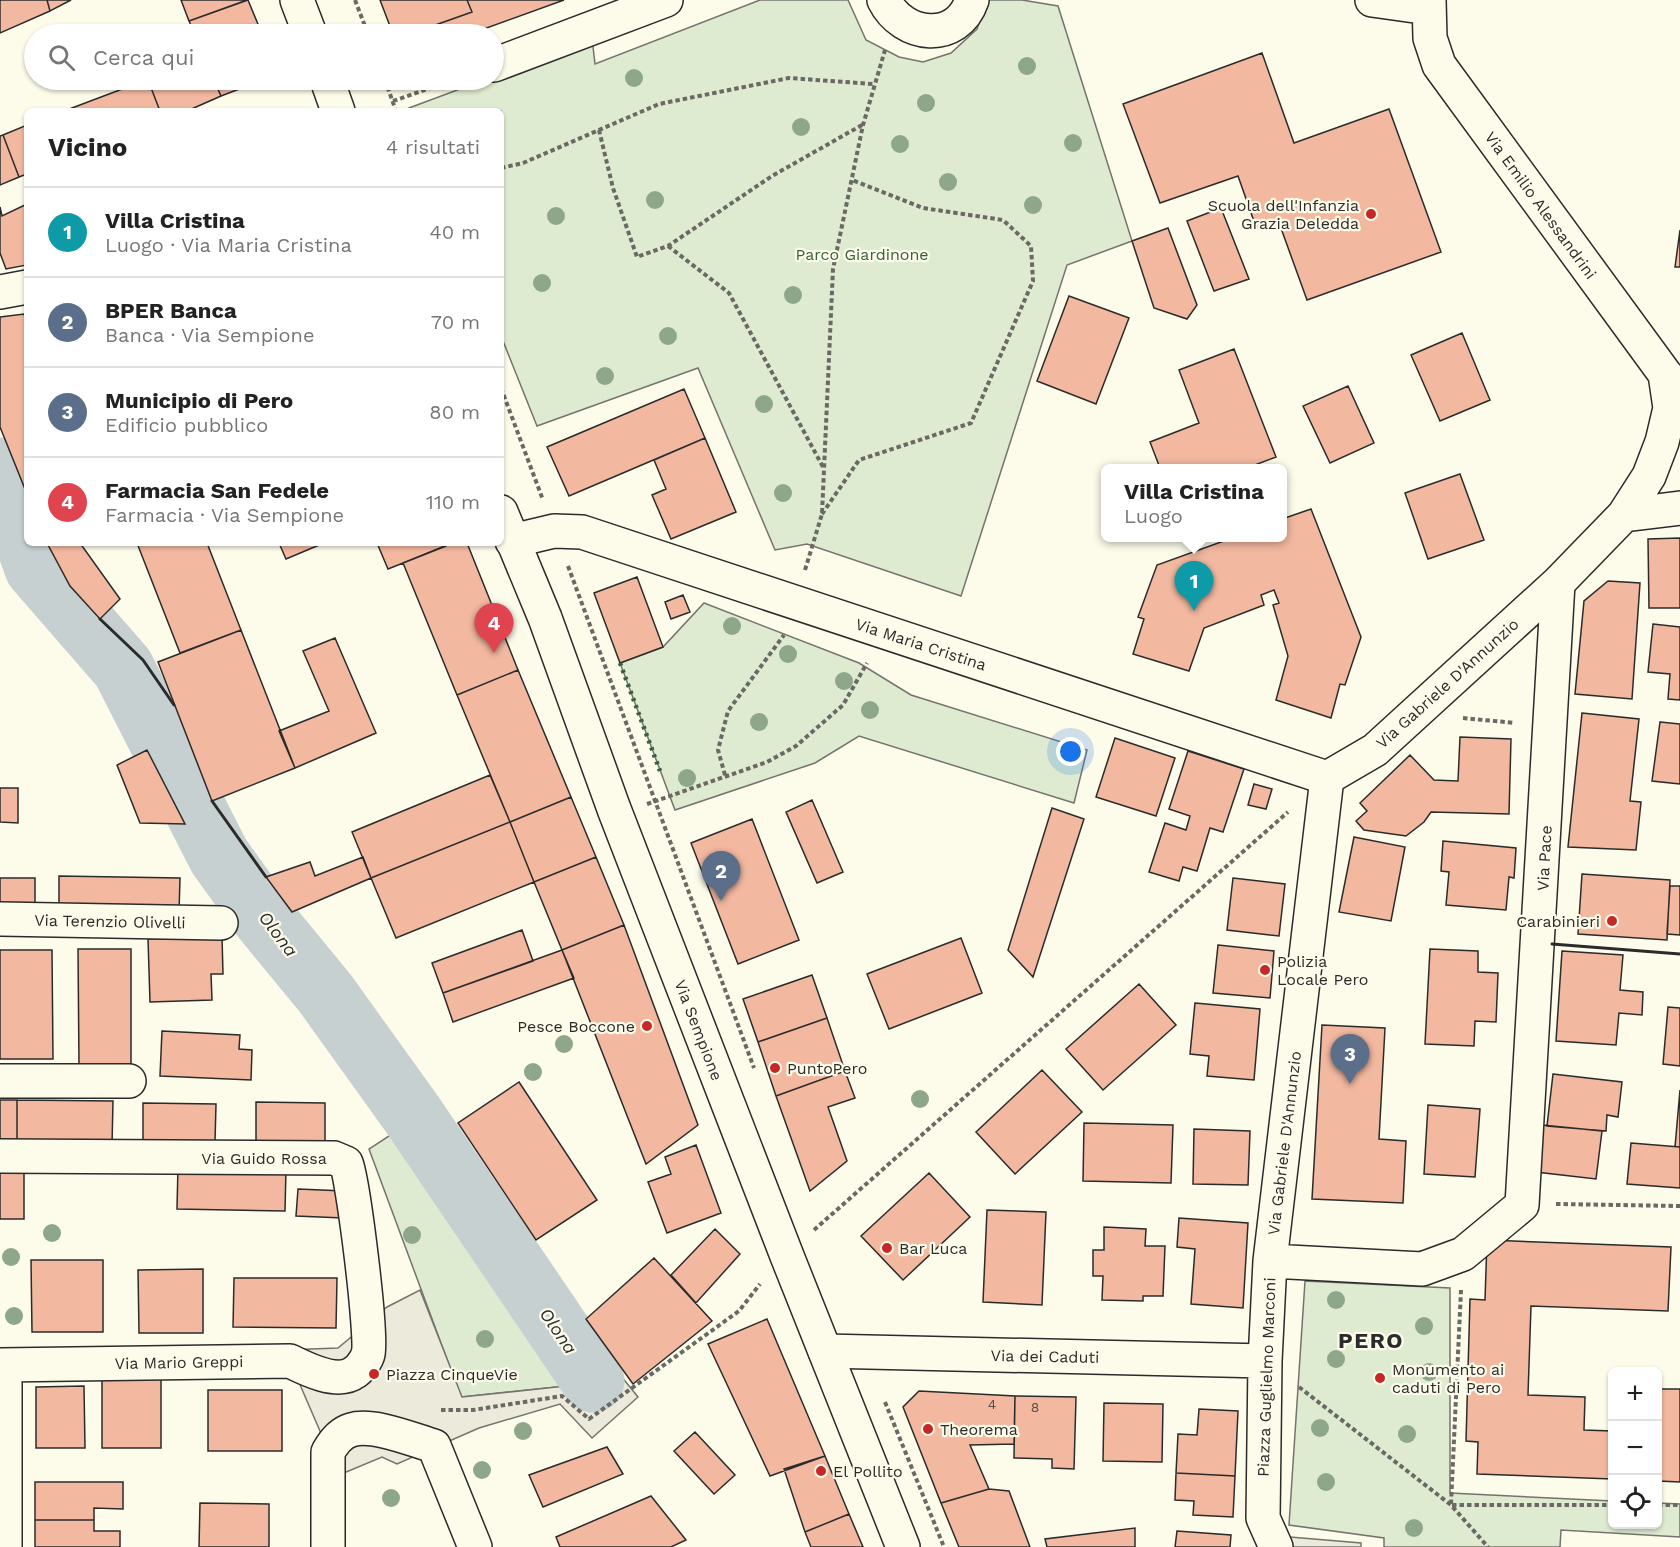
<!DOCTYPE html>
<html lang="it">
<head>
<meta charset="utf-8">
<style>
  :root { --surface:#fff; --page:#f6f6f6; --text:#222; --muted:#767676; --line:#e0e0e0; --accent:#c62828 }
  body { margin:0; font-family:"Work Sans",sans-serif; background:var(--page); color:var(--text) }
  .controls { position:absolute; right:18px; bottom:18px; display:grid; overflow:hidden; border-radius:9px; box-shadow:0 2px 4px #0004 }
  .controls button { width:54px; height:54px; display:grid; place-items:center; padding:0; border:0; border-bottom:2px solid var(--line); background:var(--surface); color:var(--text); font:30px sans-serif }
  .you { position:absolute; left:1071px; top:752px; width:21px; height:21px; margin:-15px; border:4px solid #fff; border-radius:50%; background:#1a73e8; box-shadow:0 0 0 9px #1a73e833 }
  .badge { display:grid; place-items:center; width:39px; height:39px; border-radius:50%; background:var(--accent); color:#fff; font-size:20px; font-weight:700 }
  .pin { position:absolute; translate:-50% -50px; filter:drop-shadow(0 2px 3px #0008) }
  .pin::after { content:''; position:absolute; top:32px; width:21px; height:18px; background:inherit; clip-path:polygon(0 0,100% 0,50% 100%) }
  .popup { position:absolute; left:1101px; top:464px; width:186px; height:78px; box-sizing:border-box; display:grid; place-content:center; border-radius:9px; background:var(--surface); filter:drop-shadow(0 2px 4px #0005); font-size:20px; white-space:nowrap; color:var(--muted) }
  .popup b { font-size:22px; color:var(--text) }
  .popup::after { content:''; position:absolute; left:50%; top:100%; margin-left:-12px; border:12px solid transparent; border-top-color:var(--surface) }
  .list { margin:0; padding:0; list-style:none }
  h2 { display:flex; justify-content:space-between; align-items:center; height:78px; margin:0; padding:0 24px; font-size:26px }
  h2 small { font-size:20px; font-weight:400; color:var(--muted) }
  .list li { display:grid; grid-template-columns:39px 1fr auto; gap:18px; align-items:center; box-sizing:border-box; height:90px; padding:0 24px; border-top:2px solid var(--line) }
  .list b { display:block; font-size:22px; white-space:nowrap }
  .list p { margin:0; font-size:20px; white-space:nowrap; color:var(--muted) }
  .list em { font-size:20px; font-style:normal; color:var(--muted) }
  .icon { flex:none; width:33px; height:33px; fill:none; stroke:currentColor; stroke-width:2; stroke-linecap:round; stroke-linejoin:round }
  .map { position:relative; flex:none; width:1680px; height:1547px; overflow:hidden }
  .search { position:absolute; background:var(--surface); box-shadow:0 2px 4px #0004; left:24px; top:24px; width:480px; height:66px; display:flex; align-items:center; gap:15px; box-sizing:border-box; padding:0 21px; border-radius:33px; color:var(--muted); font-size:22px }
  .panel { position:absolute; background:var(--surface); box-shadow:0 2px 4px #0004; left:24px; top:108px; width:480px; height:438px; border-radius:9px }
  .map>svg:first-child { display:block }
  .green { fill:#deebd1; stroke:#74746e; stroke-width:1.5 }
  .parking { fill:#eceadb; stroke:#74746e; stroke-width:1.5 }
  .lines { fill:none; stroke-linecap:round; stroke-linejoin:round }
  .river { stroke:#c7d0d0; stroke-width:63 }
  .building { fill:#f2b8a0; stroke:#2b2b2b; stroke-width:1.5 }
  .minor-casing { stroke:#2b2b2b; stroke-width:36 }
  .major-casing { stroke:#2b2b2b; stroke-width:36 }
  .path { stroke:#6a6964; stroke-width:4; stroke-dasharray:4.5 3; stroke-linecap:butt }
  .minor { stroke:#fdfbea; stroke-width:33 }
  .major { stroke:#fdfbea; stroke-width:33 }
  .hedge { stroke:#34623c; stroke-width:4.5; stroke-dasharray:3 4.5; stroke-linecap:butt }
  .wall { stroke:#2b2b2b; stroke-width:3 }
  .tree { fill:#8ea78a }
  .poi-dot { fill:#c62828; stroke:#fdfbea; stroke-width:2 }
  .labels { text-anchor:middle; stroke-width:4.5; stroke-linejoin:round; paint-order:stroke }
  .number-label { font-size:14px; fill:#5d4e48 }
  .poi-label { font-size:16px; fill:#2b2b2b; stroke:#fdfbea; text-anchor:start }
  .street-label { font-size:16px; fill:#2b2b2b; stroke:#fdfbea }
  .park-label { font-size:16px; fill:#34623c; stroke:#fdfbea }
  .water-label { font-size:18px; font-style:italic; fill:#2b2b2b; stroke:#fdfbea }
  .district-label { font-size:22px; font-weight:bold; letter-spacing:1.5px; fill:#2b2b2b; stroke:#fdfbea }
</style>
</head>
<body>
<div class="map">
<svg width="1680" height="1547" viewBox="0 0 1680 1547">
  <rect width="100%" height="100%" fill="#fdfbea"/>
  <path class="green" d="M760 0H848L866 40 899 57 923 62 951 53 977 29 986 0H1022L1058 6 1132 241 1067 265 961 596 807 544 775 550 698 368 537 426 501 336V111H410L409 108 484 80H494L592 38 595 64Z
    M704 603 859 663 911 695 1087 750 1074 803 859 736 815 763 675 810 620 663 663 647Z
    M395 1132 566 1386 461 1397 369 1149Z
    M1305 1281 1450 1288V1493L1612 1501V1524H1658V1503L1680 1504V1537L1561 1530 1560 1547H1384V1538L1289 1525Z"/>
  <path class="parking" d="M420 1290 462 1397 566 1386 576 1395 612 1365 638 1397 592 1438 560 1404 479 1428 397 1464 382 1457 339 1475 285 1350 338 1348 387 1307Z
    M1278 1536 1361 1543V1547H1277Z"/>
  <g class="lines">
    <path class="river" d="M0 469 36 568 123 668 219 856 265 920 325 993 412 1114 593 1381"/>
  </g>
  <path class="building" d="M0 0H47L50 11 0 33Z
    M47 0H71L50 11Z
    M181 0H247L189 21Z
    M248 0 262 34H195L189 21Z
    M380 0H467L472 12 410 34H393Z
    M467 0H564L470 34H410L472 12Z
    M1262 53 1294 143 1389 109 1441 252 1307 300 1278 220 1256 227 1238 176 1160 203 1123 104Z
    M148 80H214L221 96 187 111H160Z
    M148 80 160 111H64L146 80Z
    M214 80H263L221 96Z
    M27 125V174L19 177 3 135Z
    M3 135 19 177 0 185V136Z
    M27 204V265L6 269 0 253V207L2 216Z
    M1221 208 1249 279 1214 291 1187 221Z
    M1168 228 1197 305 1187 319 1154 308 1132 241Z
    M1680 230V267H1675Z
    M1069 296 1129 318 1096 404 1037 381Z
    M24 314 27 325V494L0 427V317Z
    M1462 333 1490 400 1440 421 1411 355Z
    M1234 349 1276 457 1247 468H1160L1150 442 1199 423 1179 370Z
    M1348 386 1374 443 1330 463 1303 406Z
    M684 389 705 438 569 496 547 447Z
    M705 438 736 512 671 539 652 495 666 489 654 460Z
    M1460 474 1484 540 1428 559 1405 493Z
    M1311 509 1361 637 1345 685 1340 684 1331 718 1276 700 1288 656 1273 605 1279 603 1274 590 1261 595 1264 605 1204 628 1189 671 1133 654 1144 619 1138 617 1157 565 1232 538H1282V519Z
    M1680 538V608H1649L1648 539Z
    M47 543H80L120 599 100 619 70 586Z
    M137 543H207L241 630 180 653Z
    M279 543H324L286 559Z
    M377 543H445L446 546 388 569Z
    M452 543H467L518 670 457 695 403 563Z
    M637 577 663 647 620 663 594 593Z
    M1608 581 1640 583 1632 699 1575 694 1584 601Z
    M683 595 690 612 671 619 665 602Z
    M1653 624 1680 627V700L1668 699 1670 674 1648 672Z
    M241 630 295 768 212 801 158 662Z
    M335 638 376 733 295 768 279 731 329 711 303 651Z
    M518 670 571 797 510 822 457 695Z
    M1582 713 1639 719 1630 801 1641 802 1636 850 1568 847Z
    M1660 722 1680 724V784L1652 781Z
    M1460 737 1511 739 1509 814 1431 812 1424 822 1406 836 1364 830 1356 821 1367 811 1360 803 1410 755 1434 780 1458 781Z
    M1115 738 1175 758 1156 816 1096 797Z
    M147 750 185 824 140 823 117 765Z
    M1188 751 1244 769 1223 832 1210 828 1197 871 1183 867 1179 881 1149 872 1165 823 1186 830 1190 816 1169 809Z
    M490 775 510 822 371 878 352 832Z
    M1254 784 1272 789 1266 809 1248 805Z
    M0 788H18V823L0 822Z
    M571 797 596 857 534 882 510 822Z
    M812 800 843 872 817 883 786 812Z
    M1052 808 1084 819 1033 977 1008 950Z
    M752 819 799 940 738 964 691 843Z
    M510 822 534 882 396 938 371 878Z
    M1354 837 1405 847 1391 921 1339 912Z
    M1443 841 1516 848 1514 878 1509 877 1506 910 1446 905 1449 872 1441 871Z
    M363 857 371 878 292 912 266 877 310 862 315 876Z
    M596 857 624 925 562 950 534 882Z
    M1582 874 1670 880 1667 940 1578 934Z
    M59 876 180 878 179 912 59 910Z
    M0 878H35V909H0Z
    M1233 878 1285 884 1279 936 1227 930Z
    M1670 886H1680V935L1667 934Z
    M624 925 698 1125 646 1164 562 950Z
    M522 930 533 961 443 993 432 963Z
    M222 936 223 974H211L212 1000 150 1002 148 939Z
    M961 938 982 993 889 1029 867 974Z
    M1218 945 1274 951 1270 998 1213 993Z
    M78 949H131V1065H79Z
    M1430 949 1478 951V972L1498 973 1496 1022 1475 1021 1474 1046 1425 1044Z
    M0 950H52L53 1059H0Z
    M562 950 574 978 453 1022 443 993Z
    M1562 951 1623 955 1620 990 1643 992 1642 1015 1619 1013 1616 1045 1556 1041Z
    M812 975 827 1018 758 1042 743 999Z
    M1139 984 1176 1025 1103 1090 1066 1049Z
    M1195 1003 1260 1009 1254 1080 1207 1076 1209 1056 1190 1054Z
    M1668 1007 1680 1008V1066L1663 1064Z
    M827 1018 845 1071 776 1096 758 1042Z
    M1322 1025 1385 1028 1379 1139 1406 1141 1403 1203 1312 1199Z
    M162 1031 240 1035 239 1049 252 1050 251 1080 160 1076Z
    M1042 1070 1082 1112 1015 1174 976 1132Z
    M845 1071 855 1098 828 1107 847 1161 810 1191 776 1096Z
    M1553 1074 1622 1082 1618 1117 1607 1115 1606 1131 1547 1126Z
    M519 1082 597 1200 536 1240 458 1123Z
    M1680 1090V1147H1675Z
    M0 1100H17V1145H0Z
    M17 1100 113 1101 112 1146 17 1145Z
    M256 1102 325 1103V1143H256Z
    M143 1103 216 1104 215 1142 143 1141Z
    M1428 1105 1480 1109 1475 1177 1424 1174Z
    M1084 1123 1173 1125 1171 1183 1083 1181Z
    M1542 1125 1602 1131 1596 1179 1536 1172Z
    M1194 1129 1250 1131 1248 1185 1193 1184Z
    M1631 1143 1680 1147V1188L1627 1184Z
    M696 1145 721 1213 667 1233 648 1182 671 1174 665 1157Z
    M0 1166H24V1219H0Z
    M178 1166 286 1169 285 1211 177 1209Z
    M929 1173 970 1217 903 1280 861 1236Z
    M298 1189 344 1191 343 1218 296 1216Z
    M987 1210 1046 1212 1042 1305 983 1302Z
    M1179 1218 1248 1223 1243 1308 1191 1304 1195 1249 1177 1247Z
    M1104 1227 1146 1229 1145 1246H1165L1163 1296H1143V1301L1102 1300 1103 1276H1093V1250H1104Z
    M715 1229 740 1254 696 1303 671 1275Z
    M1487 1240 1671 1247 1668 1311 1531 1306 1528 1395 1585 1397 1584 1430 1612 1431V1479L1477 1474 1478 1442 1466 1441 1470 1299 1485 1300Z
    M654 1258 712 1321 633 1384 586 1319Z
    M31 1260H103V1332H32Z
    M203 1269V1333H139L138 1270Z
    M234 1278H337L336 1328 233 1327Z
    M767 1319 825 1456 770 1476 708 1344Z
    M102 1377H161V1448H102Z
    M84 1386 85 1448H36V1387Z
    M1659 1389H1680V1482L1658 1481Z
    M208 1390H282V1451H208Z
    M919 1391 1015 1396 1014 1444 970 1445 989 1489 941 1503 903 1407Z
    M1015 1396 1076 1397 1074 1469 1052 1468V1459L1014 1458Z
    M1104 1403 1163 1404 1162 1462 1103 1461Z
    M1199 1409 1238 1411 1235 1476 1176 1473 1178 1434 1197 1435Z
    M695 1432 735 1475 714 1494 674 1451Z
    M607 1447 623 1474 543 1507 529 1475Z
    M825 1456 849 1514 805 1532 784 1469Z
    M1176 1473 1235 1476 1233 1517 1193 1515 1194 1501 1175 1500Z
    M35 1482H123V1509L94 1508V1520H35Z
    M989 1489 1009 1491 1030 1547H959L941 1503Z
    M651 1496 686 1540 671 1547H560L556 1537Z
    M200 1503 269 1504V1547H199Z
    M849 1514 863 1547H811L805 1532Z
    M35 1520H94V1531H120V1547H35Z
    M1135 1528V1547H1047L1045 1539Z
    M1177 1531 1231 1535 1230 1547H1175Z"/>
  <g class="lines">
    <g class="minor-casing">
      <path id="minor" d="M884 0C903 38 957 44 972 0
        M1372 0 1429 8
        M1429 0 1430 38 1439 65 1665 374 1680 390
        M494 65 666 0
        M0 292 27 287
        M1624 515 1680 508
        M512 541 554 531 582 532 1327 778
        M1327 778 1375 750 1558 583 1624 515 1649 476 1662 442 1670 408 1665 374
        M0 919 221 923
        M0 1081H129
        M0 1156 334 1158 346 1163C353 1179 373 1338 368 1354 367 1359 360 1369 355 1372 338 1385 306 1369 290 1361L0 1365
        M1270 1261 1422 1269 1463 1254 1522 1205 1558 583
        M825 1351 1265 1361
        M5 1365V1547
        M328 1547V1452C333 1443 341 1433 351 1430 373 1423 413 1440 434 1446L475 1547
        M1276 1547 1263 1518 1265 1361 1270 1261 1327 778"/>
    </g>
    <g class="major-casing">
      <path id="major" d="M297 0 310 34
        M327 80 338 111
        M501 512 545 618 614 809 787 1256 903 1547"/>
    </g>
    <path class="path" d="M355 0 368 34
      M385 80 396 111
      M393 101 453 80
      M599 130 613 188 637 257 668 246 772 176 862 125
      M501 168 523 163 659 104 789 78 873 84
      M668 246 729 293 823 467
      M501 388 543 500
      M822 514 859 460 971 423 1033 281 1031 246 1003 220 923 208 852 180
      M568 566 754 1068
      M805 570 822 514 833 269 863 125 885 50
      M1463 718 1515 723
      M725 775 718 750 728 711 784 635
      M647 804 767 762 796 746 843 705 867 663
      M1556 1204 1680 1206
      M814 1230 1288 812
      M1299 1387 1451 1505 1488 1547
      M885 1402 944 1547
      M441 1410H473L562 1396 589 1419 739 1311 760 1284
      M1451 1504 1461 1290
      M1452 1505H1612
      M1658 1505H1680"/>
    <use href="#minor" class="minor"/>
    <use href="#major" class="major"/>
    <path class="hedge" d="M620 663 660 771"/>
    <path class="wall" d="M100 619 143 660 174 705
      M212 801 266 877
      M1552 944 1680 954"/>
  </g>
  <g class="tree">
    <circle cx="1027" cy="66" r="9"/>
    <circle cx="634" cy="78" r="9"/>
    <circle cx="926" cy="103" r="9"/>
    <circle cx="801" cy="127" r="9"/>
    <circle cx="1073" cy="143" r="9"/>
    <circle cx="900" cy="144" r="9"/>
    <circle cx="948" cy="182" r="9"/>
    <circle cx="655" cy="200" r="9"/>
    <circle cx="1033" cy="205" r="9"/>
    <circle cx="556" cy="216" r="9"/>
    <circle cx="542" cy="283" r="9"/>
    <circle cx="793" cy="295" r="9"/>
    <circle cx="668" cy="336" r="9"/>
    <circle cx="605" cy="376" r="9"/>
    <circle cx="764" cy="404" r="9"/>
    <circle cx="783" cy="493" r="9"/>
    <circle cx="732" cy="626" r="9"/>
    <circle cx="788" cy="654" r="9"/>
    <circle cx="844" cy="681" r="9"/>
    <circle cx="870" cy="710" r="9"/>
    <circle cx="759" cy="722" r="9"/>
    <circle cx="687" cy="778" r="9"/>
    <circle cx="564" cy="1044" r="9"/>
    <circle cx="533" cy="1072" r="9"/>
    <circle cx="920" cy="1099" r="9"/>
    <circle cx="52" cy="1233" r="9"/>
    <circle cx="412" cy="1235" r="9"/>
    <circle cx="11" cy="1257" r="9"/>
    <circle cx="1336" cy="1300" r="9"/>
    <circle cx="14" cy="1316" r="9"/>
    <circle cx="1424" cy="1326" r="9"/>
    <circle cx="485" cy="1339" r="9"/>
    <circle cx="1336" cy="1359" r="9"/>
    <circle cx="1429" cy="1372" r="9"/>
    <circle cx="1320" cy="1428" r="9"/>
    <circle cx="523" cy="1431" r="9"/>
    <circle cx="1407" cy="1434" r="9"/>
    <circle cx="482" cy="1470" r="9"/>
    <circle cx="1326" cy="1482" r="9"/>
    <circle cx="391" cy="1498" r="9"/>
    <circle cx="1414" cy="1528" r="9"/>
  </g>
  <g class="poi-dot">
    <circle cx="1371" cy="214" r="6"/>
    <circle cx="1612" cy="921" r="6"/>
    <circle cx="1265" cy="970" r="6"/>
    <circle cx="647" cy="1026" r="6"/>
    <circle cx="775" cy="1068" r="6"/>
    <circle cx="887" cy="1248" r="6"/>
    <circle cx="374" cy="1374" r="6"/>
    <circle cx="1380" cy="1378" r="6"/>
    <circle cx="928" cy="1429" r="6"/>
    <circle cx="821" cy="1471" r="6"/>
  </g>
  <g class="labels">
    <g class="number-label">
      <text x="992" y="1409">4</text>
      <text x="1035" y="1412">8</text>
    </g>
    <g class="poi-label">
      <text x="1359" y="211" text-anchor="end">Scuola dell'Infanzia<tspan x="1359" dy="18">Grazia Deledda</tspan></text>
      <text x="1600" y="927" text-anchor="end">Carabinieri</text>
      <text x="1277" y="967">Polizia<tspan x="1277" dy="18">Locale Pero</tspan></text>
      <text x="635" y="1032" text-anchor="end">Pesce Boccone</text>
      <text x="787" y="1074">PuntoPero</text>
      <text x="899" y="1254">Bar Luca</text>
      <text x="1392" y="1375">Monumento ai<tspan x="1392" dy="18">caduti di Pero</tspan></text>
      <text x="386" y="1380">Piazza CinqueVie</text>
      <text x="940" y="1435">Theorema</text>
      <text x="833" y="1477">El Pollito</text>
    </g>
    <g class="street-label">
      <text transform="translate(1541 205) rotate(54)" y="6">Via Emilio Alessandrini</text>
      <text transform="translate(921 644) rotate(18)" y="6">Via Maria Cristina</text>
      <text transform="translate(1447 683) rotate(-42)" y="6">Via Gabriele D'Annunzio</text>
      <text transform="translate(1544 858) rotate(-87)" y="6">Via Pace</text>
      <text transform="translate(110 921) rotate(1)" y="6">Via Terenzio Olivelli</text>
      <text transform="translate(699 1030) rotate(69)" y="6">Via Sempione</text>
      <text transform="translate(1284 1143) rotate(-83)" y="6">Via Gabriele D'Annunzio</text>
      <text x="264" y="1164">Via Guido Rossa</text>
      <text transform="translate(1045 1356) rotate(1)" y="6">Via dei Caduti</text>
      <text transform="translate(179 1362) rotate(-1)" y="6">Via Mario Greppi</text>
      <text transform="translate(1266 1377) rotate(-88)" y="6">Piazza Guglielmo Marconi</text>
    </g>
    <g class="park-label">
      <text x="862" y="260">Parco Giardinone</text>
    </g>
    <g class="water-label">
      <text transform="translate(278 934) rotate(53)" y="6">Olona</text>
      <text transform="translate(558 1331) rotate(56)" y="6">Olona</text>
    </g>
    <g class="district-label">
      <text x="1371" y="1348">PERO</text>
    </g>
  </g>
</svg>
<div class="controls">
<button>+</button>
<button>−</button>
<button><svg class="icon" aria-label="locate" viewBox="0 0 24 24"><circle cx="12" cy="12" r="6"/><path d="M12 2v4M12 18v4M2 12h4M18 12h4"/></svg></button>
</div>
<div class="you"></div>
<div class="pin badge" style="left:1194px;top:611px;background:#0f9aa8">1</div>
<div class="popup"><b>Villa Cristina</b>Luogo</div>
<div class="pin badge" style="left:721px;top:901px;background:#5c6f8a">2</div>
<div class="pin badge" style="left:1350px;top:1084px;background:#5c6f8a">3</div>
<div class="pin badge" style="left:494px;top:653px;background:#e0444e">4</div>
<div class="search"><svg class="icon" aria-label="search" viewBox="0 0 24 24"><circle cx="10" cy="10" r="6"/><path d="M15 15l6 6"/></svg>Cerca qui</div>
<section class="panel">
<h2>Vicino<small>4 risultati</small></h2>
<ul class="list">
<li><span class="badge" style="background:#0f9aa8">1</span><div><b>Villa Cristina</b><p>Luogo · Via Maria Cristina</p></div><em>40 m</em></li>
<li><span class="badge" style="background:#5c6f8a">2</span><div><b>BPER Banca</b><p>Banca · Via Sempione</p></div><em>70 m</em></li>
<li><span class="badge" style="background:#5c6f8a">3</span><div><b>Municipio di Pero</b><p>Edificio pubblico</p></div><em>80 m</em></li>
<li><span class="badge" style="background:#e0444e">4</span><div><b>Farmacia San Fedele</b><p>Farmacia · Via Sempione</p></div><em>110 m</em></li>
</ul>
</section>
</div>
</body>
</html>
